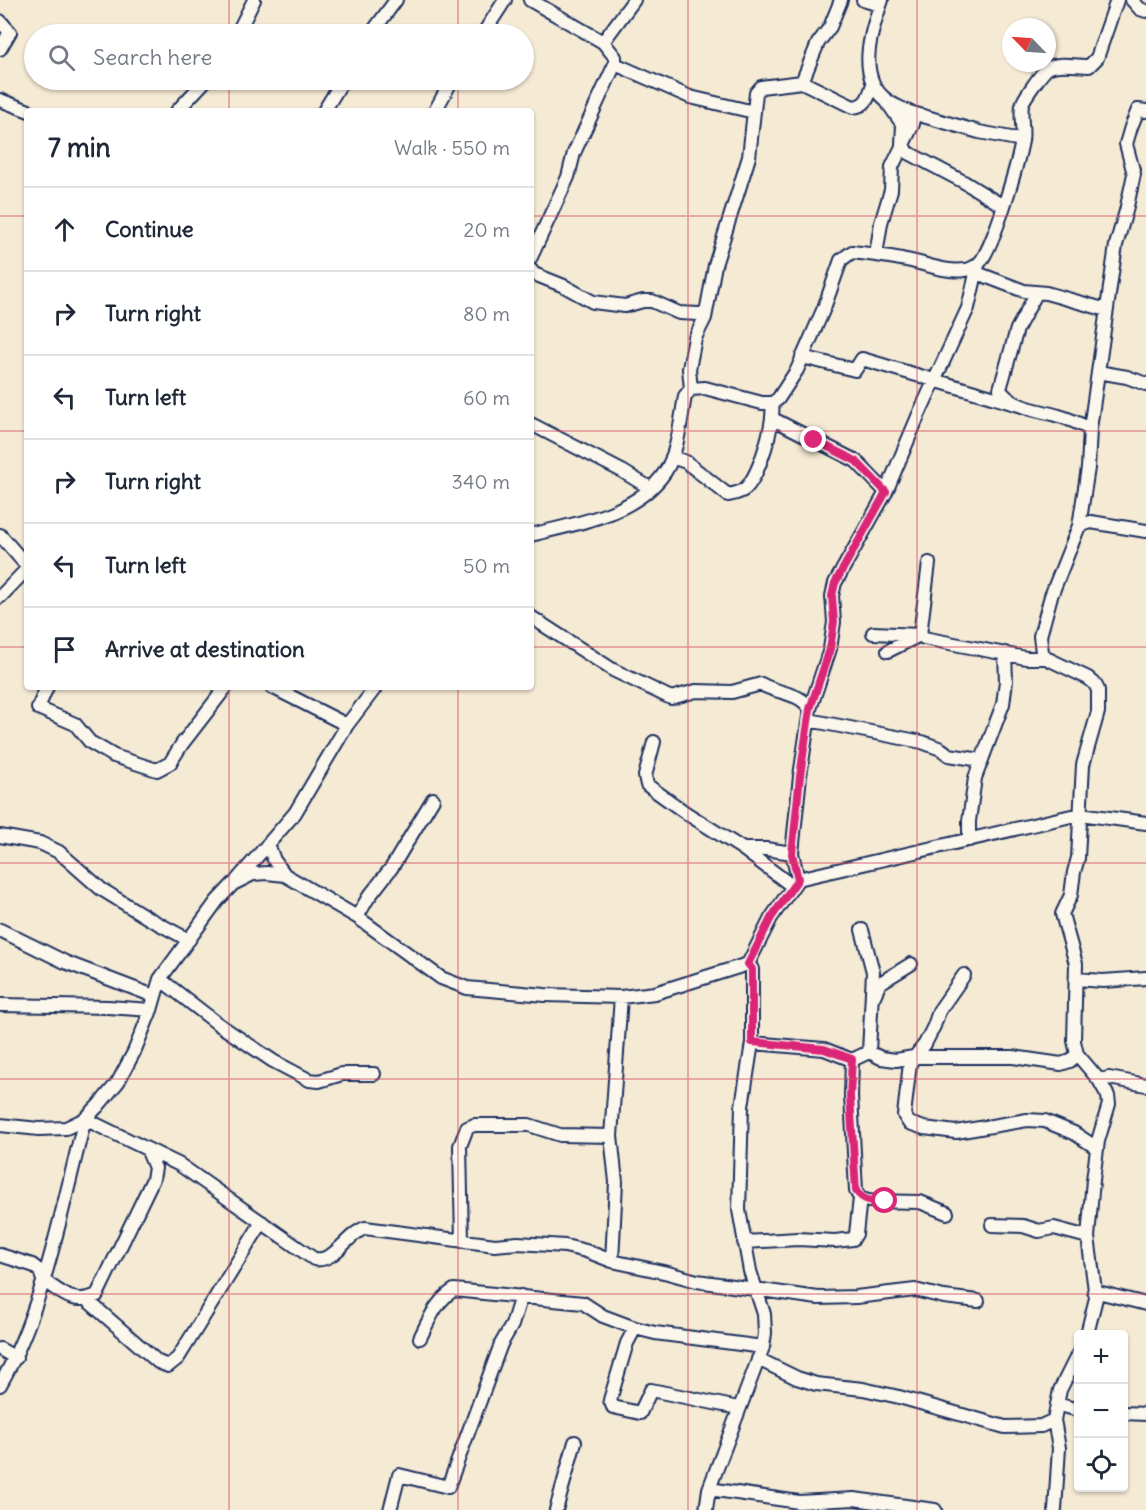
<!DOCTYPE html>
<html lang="en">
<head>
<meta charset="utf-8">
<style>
  :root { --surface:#fff; --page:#f6f6f7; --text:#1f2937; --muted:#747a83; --line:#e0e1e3 }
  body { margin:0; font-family:Delius,sans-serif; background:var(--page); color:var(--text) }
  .controls { position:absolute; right:18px; bottom:18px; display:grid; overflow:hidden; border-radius:6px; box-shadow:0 2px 4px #0004 }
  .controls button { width:54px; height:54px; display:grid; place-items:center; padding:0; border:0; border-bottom:2px solid var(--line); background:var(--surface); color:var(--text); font:30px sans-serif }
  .compass { position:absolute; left:1002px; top:18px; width:54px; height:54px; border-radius:50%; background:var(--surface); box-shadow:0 2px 4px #0004; rotate:295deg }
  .stop { position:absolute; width:18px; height:18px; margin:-14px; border:4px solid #db2777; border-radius:50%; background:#fff }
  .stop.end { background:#db2777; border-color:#fff; box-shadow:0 2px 6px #0008 }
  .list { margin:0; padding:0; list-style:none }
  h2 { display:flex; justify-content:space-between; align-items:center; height:78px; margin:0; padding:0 24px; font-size:26px }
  h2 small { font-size:20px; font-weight:400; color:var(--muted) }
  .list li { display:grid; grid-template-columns:39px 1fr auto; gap:18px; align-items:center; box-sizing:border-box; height:84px; padding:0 24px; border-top:2px solid var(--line) }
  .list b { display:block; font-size:22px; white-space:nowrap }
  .list em { font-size:20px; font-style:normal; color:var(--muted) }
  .icon { flex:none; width:33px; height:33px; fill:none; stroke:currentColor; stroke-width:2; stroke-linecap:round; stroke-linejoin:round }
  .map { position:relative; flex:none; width:1146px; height:1510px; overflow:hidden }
  .search { position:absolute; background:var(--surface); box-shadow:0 2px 4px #0004; left:24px; top:24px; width:510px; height:66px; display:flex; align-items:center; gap:15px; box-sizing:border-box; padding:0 21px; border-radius:33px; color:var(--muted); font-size:22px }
  .panel { position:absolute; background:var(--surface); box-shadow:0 2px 4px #0004; left:24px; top:108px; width:510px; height:582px; border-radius:6px }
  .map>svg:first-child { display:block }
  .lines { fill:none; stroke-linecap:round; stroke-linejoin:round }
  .street-casing { stroke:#1b2f5e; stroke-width:16 }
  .street { stroke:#fbf7ec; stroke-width:12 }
  .route { stroke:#db2777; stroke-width:8 }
  .grid { fill:none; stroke:#d1495b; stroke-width:1.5; stroke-opacity:0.55 }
</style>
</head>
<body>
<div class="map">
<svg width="1146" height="1510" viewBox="0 0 1146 1510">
  <rect width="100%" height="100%" fill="#f5ead4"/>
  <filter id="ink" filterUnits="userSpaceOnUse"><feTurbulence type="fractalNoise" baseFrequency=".0167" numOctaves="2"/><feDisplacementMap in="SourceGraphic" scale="12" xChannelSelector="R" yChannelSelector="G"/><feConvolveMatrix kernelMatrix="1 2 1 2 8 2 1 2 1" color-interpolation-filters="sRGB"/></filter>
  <g filter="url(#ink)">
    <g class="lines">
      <g class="street-casing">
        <path id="street" d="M530 0 603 42 615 57V64L574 153 568 177 531 257
          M863 0 880 5
          M1132 0 1140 9 1146 11
          M0 21 10 32 0 49
          M237 34 254 0
          M371 34 396 0
          M483 34 505 0
          M603 42 634 0
          M615 64 690 97 754 112
          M802 82 853 107C867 106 869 96 873 84
          M0 100 29 111
          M887 102 903 125 902 144 907 152 964 182 1003 206
          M177 111 206 80
          M324 111 343 80
          M435 111 452 80
          M909 112 979 132 1022 140
          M876 255 881 223 891 190 892 167 913 124 909 112C902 108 894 106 888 101 855 78 871 31 882 0
          M531 270 534 274 564 286 593 302 625 306 643 301H652L679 313 699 314 705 318
          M977 273 1024 291 1046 293 1107 310
          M1036 294 1017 329 1000 389C1010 408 1040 410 1059 416 1070 419 1080 424 1090 429
          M802 357 855 370 862 359 1019 405
          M1098 372 1127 377 1146 384
          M691 389 689 369 695 338 705 318 715 265 749 157 756 93 761 87 802 82 818 43 830 27 841 0
          M773 419 856 461 886 492
          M531 427 533 425 622 471 650 488
          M672 457 686 462 728 495C734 494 742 492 746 488 760 473 775 423 772 403
          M1079 526 1091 522 1146 531
          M0 535 27 566
          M531 535C577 523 636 515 665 472 678 453 681 418 685 396L691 389 705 388 762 403H772L778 399 797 370 824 308 841 260 852 252C870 254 888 256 906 260 924 263 946 273 965 270 968 270 975 267 977 265 992 255 1018 162 1022 141 1024 130 1020 117 1022 105 1023 99 1043 71 1048 68 1059 62 1076 66 1089 66L1097 58 1117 0
          M0 597 27 569
          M531 617 613 670 671 698 696 691 732 692 761 684C778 694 800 692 810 709
          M873 633 920 635 924 638 1026 658H1046L1088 678 1095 684 1098 690V712L1083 765 1078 858 1074 872 1071 895 1062 914 1076 964 1074 1041 1077 1054 1099 1080 1108 1096 1109 1104 1098 1141 1093 1180 1088 1237 1096 1298 1087 1334
          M920 635 929 563
          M888 651 916 637
          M1046 658 1042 652 1040 636 1051 596 1079 526 1088 468 1090 429 1116 245 1126 211 1134 174 1126 144 1131 127 1138 110 1146 111
          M47 687 38 708 75 724 90 742 114 756 157 770 170 763 182 744 226 687
          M272 687 347 725
          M809 720 922 742 941 749 949 755 981 760
          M654 742 645 776 647 785 686 813 743 849 792 886
          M0 836 40 843 59 852 101 889 148 918 189 940
          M969 840V821L975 778 1003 704 1006 681 1005 653
          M268 844 274 860 285 875
          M743 849H766L792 853
          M798 879 792 853 800 776 810 709 830 649 834 622 832 596 835 583 886 492 919 414 968 308 978 265
          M237 880 295 813 347 725 376 687
          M357 917 368 898 392 867 433 799
          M0 930 65 962 154 996
          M862 930 873 972 869 1052
          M964 975 939 1011 934 1026 925 1044 910 1063 904 1115 909 1123 924 1128 956 1132 1027 1120 1045 1121 1074 1133 1097 1148
          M160 979 218 1024 273 1061 309 1080 319 1081 342 1074H374
          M1076 979 1103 981 1146 978
          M874 996 880 983 911 964
          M0 1005 108 1007 151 1010
          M752 1043 824 1049 852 1060 869 1052
          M869 1052 881 1058 896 1060 914 1057H1013L1061 1064 1070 1061 1077 1054
          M852 1060 851 1096 856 1191 860 1198 868 1201 920 1202 947 1213
          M1099 1080 1109 1078 1146 1085
          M0 1125 39 1129 66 1128 85 1119 98 1106 118 1082 134 1052 151 1010 160 979 217 901 233 884 253 874 267 873 285 875 357 917 441 978 467 988 545 995 621 997 655 993 748 964 771 918 798 879 1080 814 1146 823
          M992 1225 1023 1226 1039 1231 1054 1228 1088 1237
          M462 1241 460 1146 467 1128 474 1125H529L560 1135 611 1136
          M744 1242 798 1239 835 1241 853 1239 856 1234 860 1198
          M0 1255 32 1265 40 1271 43 1280C62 1293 74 1306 97 1295L153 1179 155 1168 147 1149
          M612 1261 616 1182 611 1136 621 997
          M1094 1291 1146 1304
          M87 1300 158 1362 168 1366 178 1358 262 1222
          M635 1328 627 1343 610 1400 613 1407 640 1413 651 1390 738 1408
          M420 1338C429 1320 436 1301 454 1290L583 1303 603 1316 635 1328 655 1333 763 1347
          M0 1349 16 1358
          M758 1359 797 1378 816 1384 863 1389 899 1397 1005 1427 1041 1426 1054 1420
          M0 1385C45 1307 62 1206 85 1119L180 1165 314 1259C335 1263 347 1234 365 1228L495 1245 518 1243 565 1246 586 1251 612 1261 668 1273 697 1281 818 1298 856 1297 915 1290 944 1297 978 1301
          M1057 1404 1078 1410
          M1124 1413 1146 1414
          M709 1489 799 1502 854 1499 935 1510
          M390 1510 399 1475 448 1487 501 1344 512 1325 521 1296
          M556 1510 575 1442
          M706 1510 709 1489 763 1347 765 1333 764 1314 750 1271 739 1210 742 1106 752 1043V969L748 964
          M1055 1510 1059 1448 1054 1420 1060 1390 1078 1354"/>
      </g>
      <use href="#street" class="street"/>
    </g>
  </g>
  <g class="lines" filter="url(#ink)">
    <path class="route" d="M814 440 856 461 886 492 835 583 832 596 834 622 830 649 810 709 800 776 792 854 798 879 771 918 748 964 752 969V1042L824 1049 852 1059 850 1096 856 1191C864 1202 873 1201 885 1201"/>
  </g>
  <path class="grid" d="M229 0V34M458 0V34M688 0V1510M917 0V1510M229 80V111M458 80V111M0 216H27M531 216H1146M0 431H27M531 431H1146M0 647H27M531 647H1146M229 687V1510M458 687V1510M0 863H1146M0 1079H1146M0 1294H1146"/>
</svg>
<div class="controls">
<button>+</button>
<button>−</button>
<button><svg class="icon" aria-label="locate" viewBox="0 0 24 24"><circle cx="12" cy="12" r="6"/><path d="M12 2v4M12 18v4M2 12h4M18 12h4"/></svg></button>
</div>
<svg class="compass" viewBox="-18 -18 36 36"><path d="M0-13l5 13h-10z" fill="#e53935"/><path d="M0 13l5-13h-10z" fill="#747a83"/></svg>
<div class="stop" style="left:885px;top:1201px"></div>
<div class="stop end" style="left:814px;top:440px"></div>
<div class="search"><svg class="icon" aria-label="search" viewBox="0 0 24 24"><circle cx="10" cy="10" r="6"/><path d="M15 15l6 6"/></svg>Search here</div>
<section class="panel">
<h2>7 min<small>Walk · 550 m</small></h2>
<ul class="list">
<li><svg class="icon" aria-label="ahead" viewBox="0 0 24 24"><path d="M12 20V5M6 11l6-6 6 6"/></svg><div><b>Continue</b></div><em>20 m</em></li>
<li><svg class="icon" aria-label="right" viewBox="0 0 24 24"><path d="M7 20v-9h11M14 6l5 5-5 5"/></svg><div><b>Turn right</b></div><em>80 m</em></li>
<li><svg class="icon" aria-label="left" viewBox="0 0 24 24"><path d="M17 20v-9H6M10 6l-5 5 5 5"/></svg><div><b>Turn left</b></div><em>60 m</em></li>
<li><svg class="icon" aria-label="right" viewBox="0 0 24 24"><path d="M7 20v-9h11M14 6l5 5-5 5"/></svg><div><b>Turn right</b></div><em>340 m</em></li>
<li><svg class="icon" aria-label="left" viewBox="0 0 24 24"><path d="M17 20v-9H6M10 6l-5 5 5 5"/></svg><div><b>Turn left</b></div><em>50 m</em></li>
<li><svg class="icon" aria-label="arrive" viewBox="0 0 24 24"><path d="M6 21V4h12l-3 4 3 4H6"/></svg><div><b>Arrive at destination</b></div></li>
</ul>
</section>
</div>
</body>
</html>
